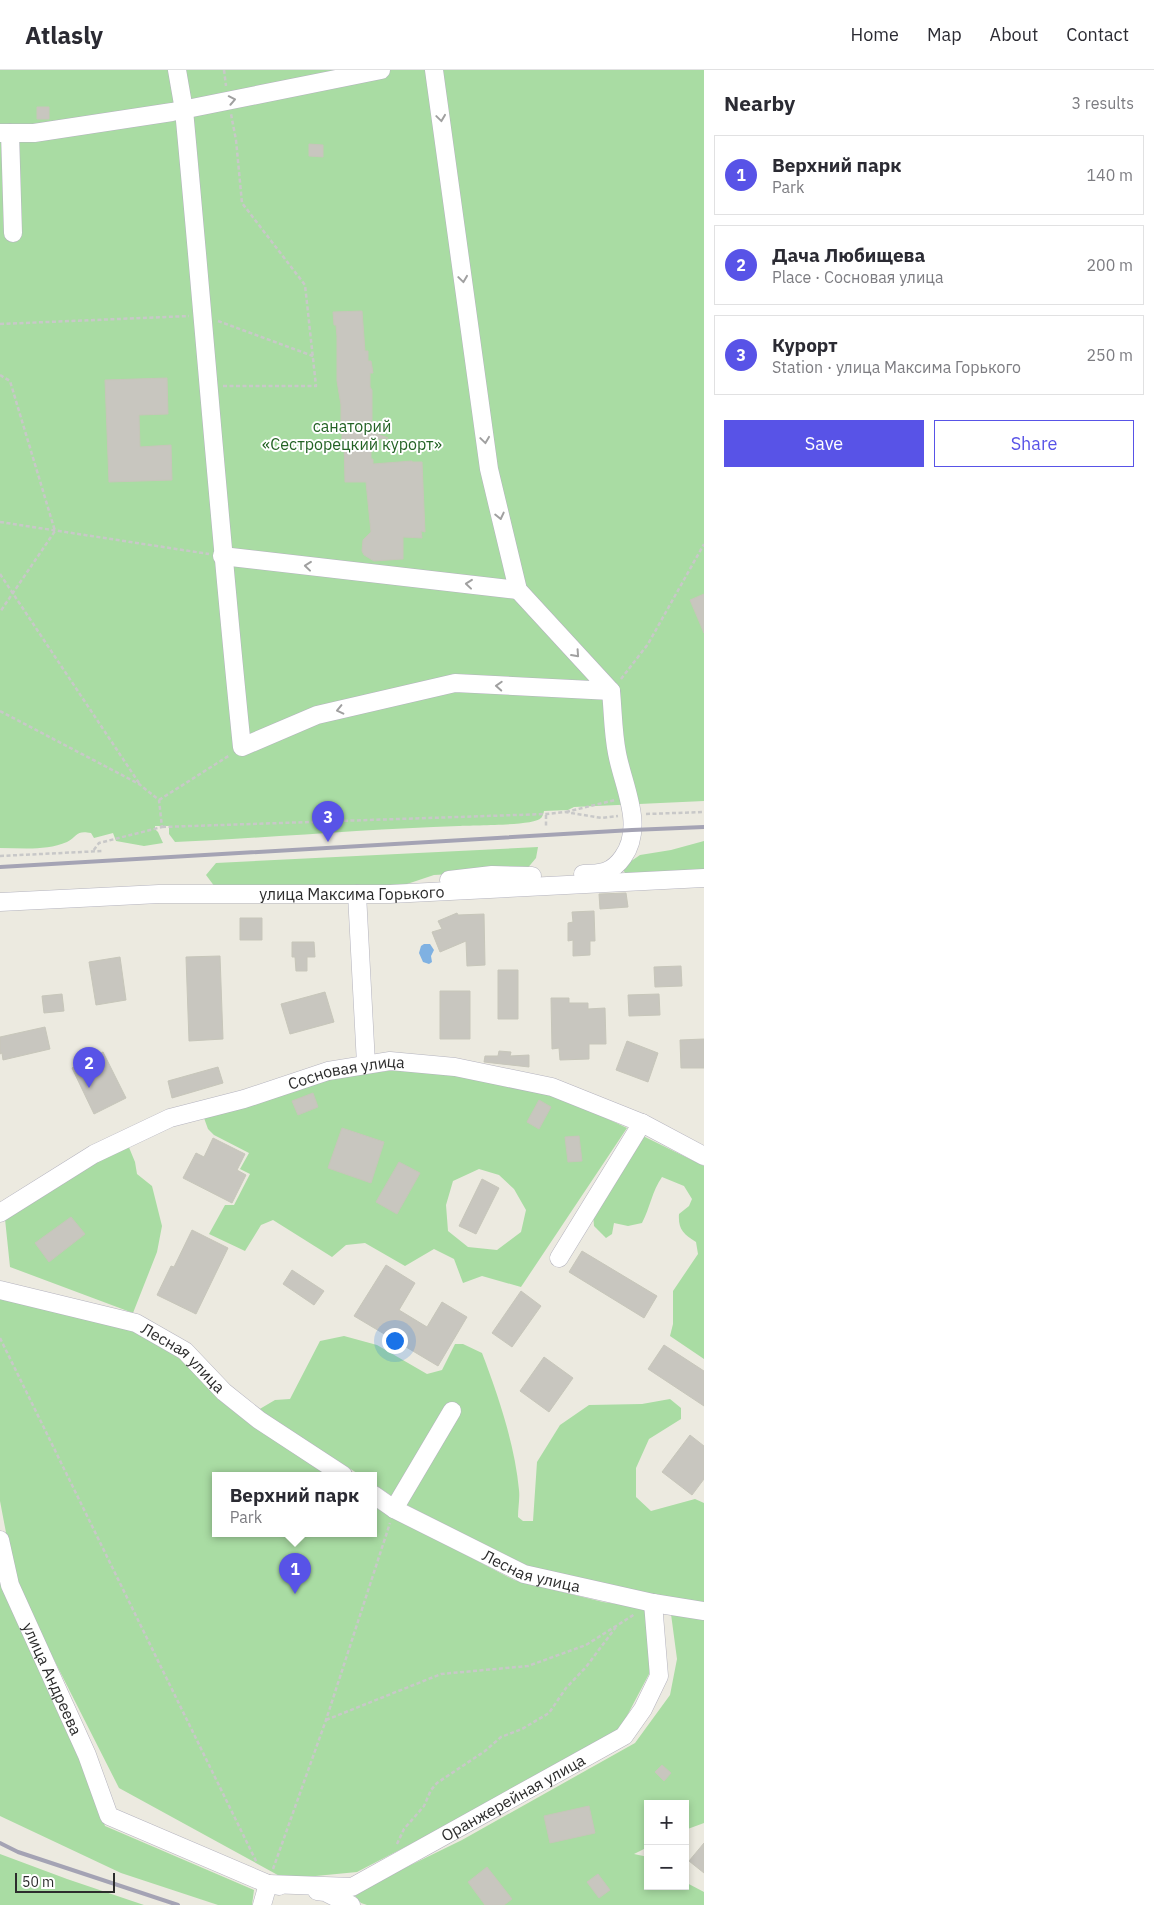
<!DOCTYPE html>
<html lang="en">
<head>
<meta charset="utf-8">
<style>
  :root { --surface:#fff; --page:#f7f7f7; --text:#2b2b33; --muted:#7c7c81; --line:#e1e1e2; --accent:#5853e7 }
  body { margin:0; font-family:"IBM Plex Sans",sans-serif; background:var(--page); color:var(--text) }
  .controls { position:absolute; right:15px; bottom:15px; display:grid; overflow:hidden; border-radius:0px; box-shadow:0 2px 8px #0003 }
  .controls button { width:45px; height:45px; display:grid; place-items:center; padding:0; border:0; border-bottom:1px solid var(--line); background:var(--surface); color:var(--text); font:25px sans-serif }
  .scale { position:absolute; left:15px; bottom:12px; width:100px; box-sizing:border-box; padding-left:5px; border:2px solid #2c2c2c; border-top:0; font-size:14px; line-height:18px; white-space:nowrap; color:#2c2c2c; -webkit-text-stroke:4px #fff; paint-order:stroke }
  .you { position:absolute; left:394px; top:1270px; width:18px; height:18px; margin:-12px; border:4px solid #fff; border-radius:50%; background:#1a73e8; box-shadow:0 0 0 8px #1a73e833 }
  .badge { display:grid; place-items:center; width:32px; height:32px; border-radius:50%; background:var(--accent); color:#fff; font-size:16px; font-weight:700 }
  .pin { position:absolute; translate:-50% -41px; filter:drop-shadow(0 1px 2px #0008) }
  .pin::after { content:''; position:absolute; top:26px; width:18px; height:15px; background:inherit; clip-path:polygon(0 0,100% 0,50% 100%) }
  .popup { position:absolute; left:212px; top:1402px; width:165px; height:65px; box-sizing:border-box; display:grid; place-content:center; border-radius:0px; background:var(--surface); filter:drop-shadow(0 1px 4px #0005); font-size:16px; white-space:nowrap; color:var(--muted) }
  .popup b { font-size:19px; color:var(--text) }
  .popup::after { content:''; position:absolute; left:50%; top:100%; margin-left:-10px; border:10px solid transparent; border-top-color:var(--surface) }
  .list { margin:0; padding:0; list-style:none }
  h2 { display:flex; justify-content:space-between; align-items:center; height:65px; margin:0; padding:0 20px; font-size:21px }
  h2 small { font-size:16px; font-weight:400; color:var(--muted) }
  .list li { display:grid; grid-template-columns:32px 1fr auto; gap:15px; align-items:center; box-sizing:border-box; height:80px; margin:0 10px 10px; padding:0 10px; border:1px solid var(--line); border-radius:0px }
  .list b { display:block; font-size:19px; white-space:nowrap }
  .list p { margin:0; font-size:16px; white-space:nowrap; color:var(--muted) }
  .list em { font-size:16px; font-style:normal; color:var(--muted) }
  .actions { display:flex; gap:10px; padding:15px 20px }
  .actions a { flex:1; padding:11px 0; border:1px solid var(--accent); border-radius:0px; text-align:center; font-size:18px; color:var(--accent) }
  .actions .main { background:var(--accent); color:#fff }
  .map { position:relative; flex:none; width:704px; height:1835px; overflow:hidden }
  header { display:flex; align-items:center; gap:30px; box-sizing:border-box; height:70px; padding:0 25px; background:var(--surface); border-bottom:1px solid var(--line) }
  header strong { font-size:24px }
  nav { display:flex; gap:28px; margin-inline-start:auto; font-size:18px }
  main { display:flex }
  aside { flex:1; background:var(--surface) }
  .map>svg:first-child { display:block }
  .green { fill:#a9dca3; fill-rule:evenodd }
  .water { fill:#7fb1e2 }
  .building { fill:#c8c6bf; stroke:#c7c6ba }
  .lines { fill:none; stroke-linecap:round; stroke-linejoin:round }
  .minor-casing { stroke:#b4b3be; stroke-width:19 }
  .path { stroke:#c8c8c8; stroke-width:2.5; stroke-dasharray:4 2.5; stroke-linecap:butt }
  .minor { stroke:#fff; stroke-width:18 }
  .rail { stroke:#a4a3b4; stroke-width:4 }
  .oneway { stroke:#a0a0a0 }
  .labels { text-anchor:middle; stroke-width:4; stroke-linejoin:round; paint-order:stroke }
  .park-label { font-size:16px; fill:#236224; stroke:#fff }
  .street-label { font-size:16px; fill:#2c2c2c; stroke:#fff }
</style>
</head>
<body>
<header>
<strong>Atlasly</strong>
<nav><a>Home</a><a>Map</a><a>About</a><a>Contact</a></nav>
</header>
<main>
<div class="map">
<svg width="704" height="1835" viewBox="0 0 704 1835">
  <rect width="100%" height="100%" fill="#eceae0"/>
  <path class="green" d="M0 0H704V731L574 737 568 740 544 741C544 742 542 748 541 748 535 756 472 755 459 756 364 759 270 768 175 772L169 764V756H155V759L158 762 163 773 144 776 116 771 113 763 94 768 91 763C76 760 78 766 67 772 46 781 22 778 0 778Z
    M704 771V803L628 806 621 798 640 785 671 780Z
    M538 777 536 788 526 800 434 805 401 816 215 817 206 805 216 793Z
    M397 1000 453 1002 555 1024 627 1058 521 1217 482 1206 463 1213 454 1189 434 1179 405 1196 365 1173 346 1175 332 1187 273 1150 261 1155 245 1181 209 1164 225 1135H234L250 1104 240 1099 249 1083 214 1065 208 1059 204 1048 330 1007ZM479 1099 499 1105 514 1119 526 1140 521 1162 497 1180 468 1177 448 1161 446 1135 453 1111Z
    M643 1066 704 1096V1289L670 1266 673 1254V1221L698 1184 696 1172C683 1164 678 1159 679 1144L689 1136 692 1129 684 1116 662 1107C652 1121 650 1138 642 1153L628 1156 614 1153 612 1164 606 1168 594 1156 593 1144Z
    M128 1075 135 1092 137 1104 152 1116 162 1156 157 1182 133 1243 10 1197 5 1149 94 1091Z
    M0 1229 132 1261 178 1287 254 1355 326 1405H216V1463H374V1437L514 1510 603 1532 651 1539 649 1604 618 1663 565 1694 357 1802 285 1809 119 1718 16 1515 0 1431Z
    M344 1266 377 1275 427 1304 442 1300 455 1274H463L482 1283C498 1325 515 1375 519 1420 520 1428 518 1438 518 1447L523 1451H533L537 1392 560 1355 589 1335 642 1334 670 1329 681 1338V1349L649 1369 636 1398V1427L651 1441 695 1429 704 1433V1533L655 1526 525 1496 399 1431 374 1414V1405H360L258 1340 275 1330 290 1329 320 1271Z
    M0 1510 82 1686 105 1756 254 1820 252 1835H218L121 1803 0 1746Z
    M671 1544 704 1548V1753L685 1760V1734H648V1777L634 1784 648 1787V1816H685V1812L704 1822V1835H367L361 1833 355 1826 374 1813 462 1770 635 1673 670 1625 677 1589Z
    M0 1784 67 1809 144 1835H0Z"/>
  <path class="water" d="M424 874H430L434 880 431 886 432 892 429 894 423 892 419 883 421 876Z"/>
  <path class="building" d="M37 37H49V49H37Z
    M309 74 323 75V87L309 86Z
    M362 241 365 281H368V291H371L373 303H370V317L372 320V362L388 368 371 370V389H373V394L412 391V392H422L425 462 421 461 422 468 403 467V489L374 491 364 485 362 481 363 470 371 462 366 412H345L344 372 342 373V361H341V335L337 311V267L336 255H334L333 242Z
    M167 308 168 344 139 345 140 377 171 375 172 410 109 412 105 310Z
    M704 524V563L690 530Z
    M626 823 628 837 600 839 599 824Z
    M594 841 595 871H590V885L573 886V870L568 871V853L573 852 572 842Z
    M457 843 458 845 484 844 485 895 467 896 466 871 440 882 432 862 442 859 438 851Z
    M240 848H262V870H240Z
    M292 872H314L315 887H307V901H296L295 887H292Z
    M220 886 223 969 189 971 186 887Z
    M120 887 126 930 96 935 89 892Z
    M681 896 682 916 655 917 654 897Z
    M498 900H518V949H498Z
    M440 921H470V969H440Z
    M325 922 334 952 290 964 281 934Z
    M62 924 64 941 44 943 42 926Z
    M659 924 660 945 629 946 628 925Z
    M551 928H569V933H588V939L605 938 606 974H589V989L560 990 559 978 552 979Z
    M45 957 50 979 3 990 2 983 0 984V967Z
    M704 969V998H681L680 970Z
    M627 971 658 983 648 1012 616 1000Z
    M499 981 511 982 510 986 529 985V997L484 992 485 986H498Z
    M103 982 126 1028 94 1044 72 998Z
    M218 997 223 1013 172 1028 168 1011Z
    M313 1023 318 1037 298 1045 292 1031Z
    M539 1030 551 1037 539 1059 527 1052Z
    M342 1058 384 1072 371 1113 328 1098Z
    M579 1066 582 1091 568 1092 565 1067Z
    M213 1068 245 1084 237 1100 246 1105 232 1133 183 1108 196 1083 204 1087Z
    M399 1092 420 1103 397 1144 376 1132Z
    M482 1109 499 1118 476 1164 459 1156Z
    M71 1147 85 1164 49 1192 35 1173Z
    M192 1160 228 1178 196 1244 157 1225 171 1196 174 1197Z
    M582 1181 657 1226 644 1248 569 1202Z
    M386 1195 415 1213 399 1240 427 1257 442 1232 467 1247 438 1296 354 1246Z
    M292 1200 324 1221 314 1235 283 1214Z
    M521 1221 541 1236 512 1277 492 1263Z
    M664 1275 704 1301V1336L648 1299Z
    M544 1287 573 1308 549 1342 520 1321Z
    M690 1365 704 1376V1409L692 1425 662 1402Z
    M662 1695 671 1703 664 1711 655 1702Z
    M589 1736 595 1763 550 1773 544 1746Z
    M704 1773V1803L689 1791Z
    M487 1797 512 1829 504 1835H485L468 1812Z
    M598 1804 610 1820 599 1828 587 1812Z"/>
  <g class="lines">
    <g class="minor-casing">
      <g id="minor">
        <path d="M177 0 184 40C204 252 220 465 242 677L317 645 455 613 611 621 518 520 489 399 434 0"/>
        <path d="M0 63H34L172 42 381 0"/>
        <path d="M10 63 13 163"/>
        <path d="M222 486 518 520"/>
        <path d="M583 804C601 804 612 803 623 787 645 756 623 716 617 683 613 663 613 642 611 621"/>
        <path d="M449 810 492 805 532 806"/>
        <path d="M357 824 366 994"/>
        <path id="s1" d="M0 832 159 824H390L704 808"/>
        <path id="s2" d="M0 1143 94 1084 170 1048 244 1029 328 1001 390 991 455 997 552 1017 642 1053 704 1086"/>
        <path d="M559 1188 642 1053"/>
        <path id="s3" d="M0 1220 136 1253 185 1281 224 1322 259 1350 343 1405"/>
        <path id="s4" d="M374 1425 394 1439 524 1504 653 1533 704 1541"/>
        <path d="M394 1439 452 1341"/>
        <path id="s5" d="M0 1470 10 1515 87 1685 109 1746 268 1814 279 1816"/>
        <path d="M317 1821 325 1822 351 1835"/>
        <path id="s6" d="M262 1835 268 1814 352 1817 624 1666 643 1639 659 1606 653 1533"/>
      </g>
    </g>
    <path class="path" d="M224 0 226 16
      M218 251 313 286
      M0 254 189 246
      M0 305 10 311 55 461 0 542
      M223 316H316L305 215 242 133 236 70 231 44
      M0 452 209 484
      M0 504 139 713
      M621 609 648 574 704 474
      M0 641 139 714 159 730 162 757 99 773 93 781
      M159 730 230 685
      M566 742 615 730
      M646 744 704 742
      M546 745V756
      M162 757 546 744 565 742 602 748 618 746
      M0 786 102 781
      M0 1268 257 1793
      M326 1650 441 1604 528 1596 586 1575 635 1544
      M397 1774 404 1759 424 1736 431 1720 437 1713 485 1681 501 1667 522 1659 549 1643 566 1618 586 1597 616 1557
      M273 1799 326 1650 390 1453"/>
    <use href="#minor" class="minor"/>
    <path class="rail" d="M0 797 632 760 704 757
      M0 1773 18 1782 178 1835"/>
  </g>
  <defs><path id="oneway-chevron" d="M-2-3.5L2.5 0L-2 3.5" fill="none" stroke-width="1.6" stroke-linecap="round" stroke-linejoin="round" transform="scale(1.25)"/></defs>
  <g class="oneway">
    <use href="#oneway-chevron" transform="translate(232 30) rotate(-11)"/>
    <use href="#oneway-chevron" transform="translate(441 48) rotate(82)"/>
    <use href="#oneway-chevron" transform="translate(463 209) rotate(82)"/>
    <use href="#oneway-chevron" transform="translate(485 370) rotate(82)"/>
    <use href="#oneway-chevron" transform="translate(500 446) rotate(77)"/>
    <use href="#oneway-chevron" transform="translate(308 496) rotate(-174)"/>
    <use href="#oneway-chevron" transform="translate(469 514) rotate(-174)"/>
    <use href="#oneway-chevron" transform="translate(576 584) rotate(48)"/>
    <use href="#oneway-chevron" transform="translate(499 616) rotate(-177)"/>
    <use href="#oneway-chevron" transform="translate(340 640) rotate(167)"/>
  </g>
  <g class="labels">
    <g class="park-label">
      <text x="352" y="362">санаторий<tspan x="352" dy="18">«Сестрорецкий курорт»</tspan></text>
    </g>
    <g class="street-label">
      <text dy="6" stroke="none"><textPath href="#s1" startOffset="352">улица Максима Горького</textPath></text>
      <text dy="6" stroke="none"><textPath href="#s2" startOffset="378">Сосновая улица</textPath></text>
      <text dy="6" stroke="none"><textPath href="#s3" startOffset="199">Лесная улица</textPath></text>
      <text dy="6" stroke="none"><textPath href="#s4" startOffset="176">Лесная улица</textPath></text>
      <text dy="6" stroke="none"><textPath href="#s5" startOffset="149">улица Андреева</textPath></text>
      <text dy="6" stroke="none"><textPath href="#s6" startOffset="290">Оранжерейная улица</textPath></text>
    </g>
  </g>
</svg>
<div class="controls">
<button>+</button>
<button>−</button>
</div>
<div class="scale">50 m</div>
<div class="you"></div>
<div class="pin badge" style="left:295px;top:1524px">1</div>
<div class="popup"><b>Верхний парк</b>Park</div>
<div class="pin badge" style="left:89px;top:1018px">2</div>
<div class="pin badge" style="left:328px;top:772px">3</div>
</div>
<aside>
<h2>Nearby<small>3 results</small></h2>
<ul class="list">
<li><span class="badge">1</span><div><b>Верхний парк</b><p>Park</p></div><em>140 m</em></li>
<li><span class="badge">2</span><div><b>Дача Любищева</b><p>Place · Сосновая улица</p></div><em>200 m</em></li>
<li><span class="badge">3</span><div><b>Курорт</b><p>Station · улица Максима Горького</p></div><em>250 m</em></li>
</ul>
<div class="actions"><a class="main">Save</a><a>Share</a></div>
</aside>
</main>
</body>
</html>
